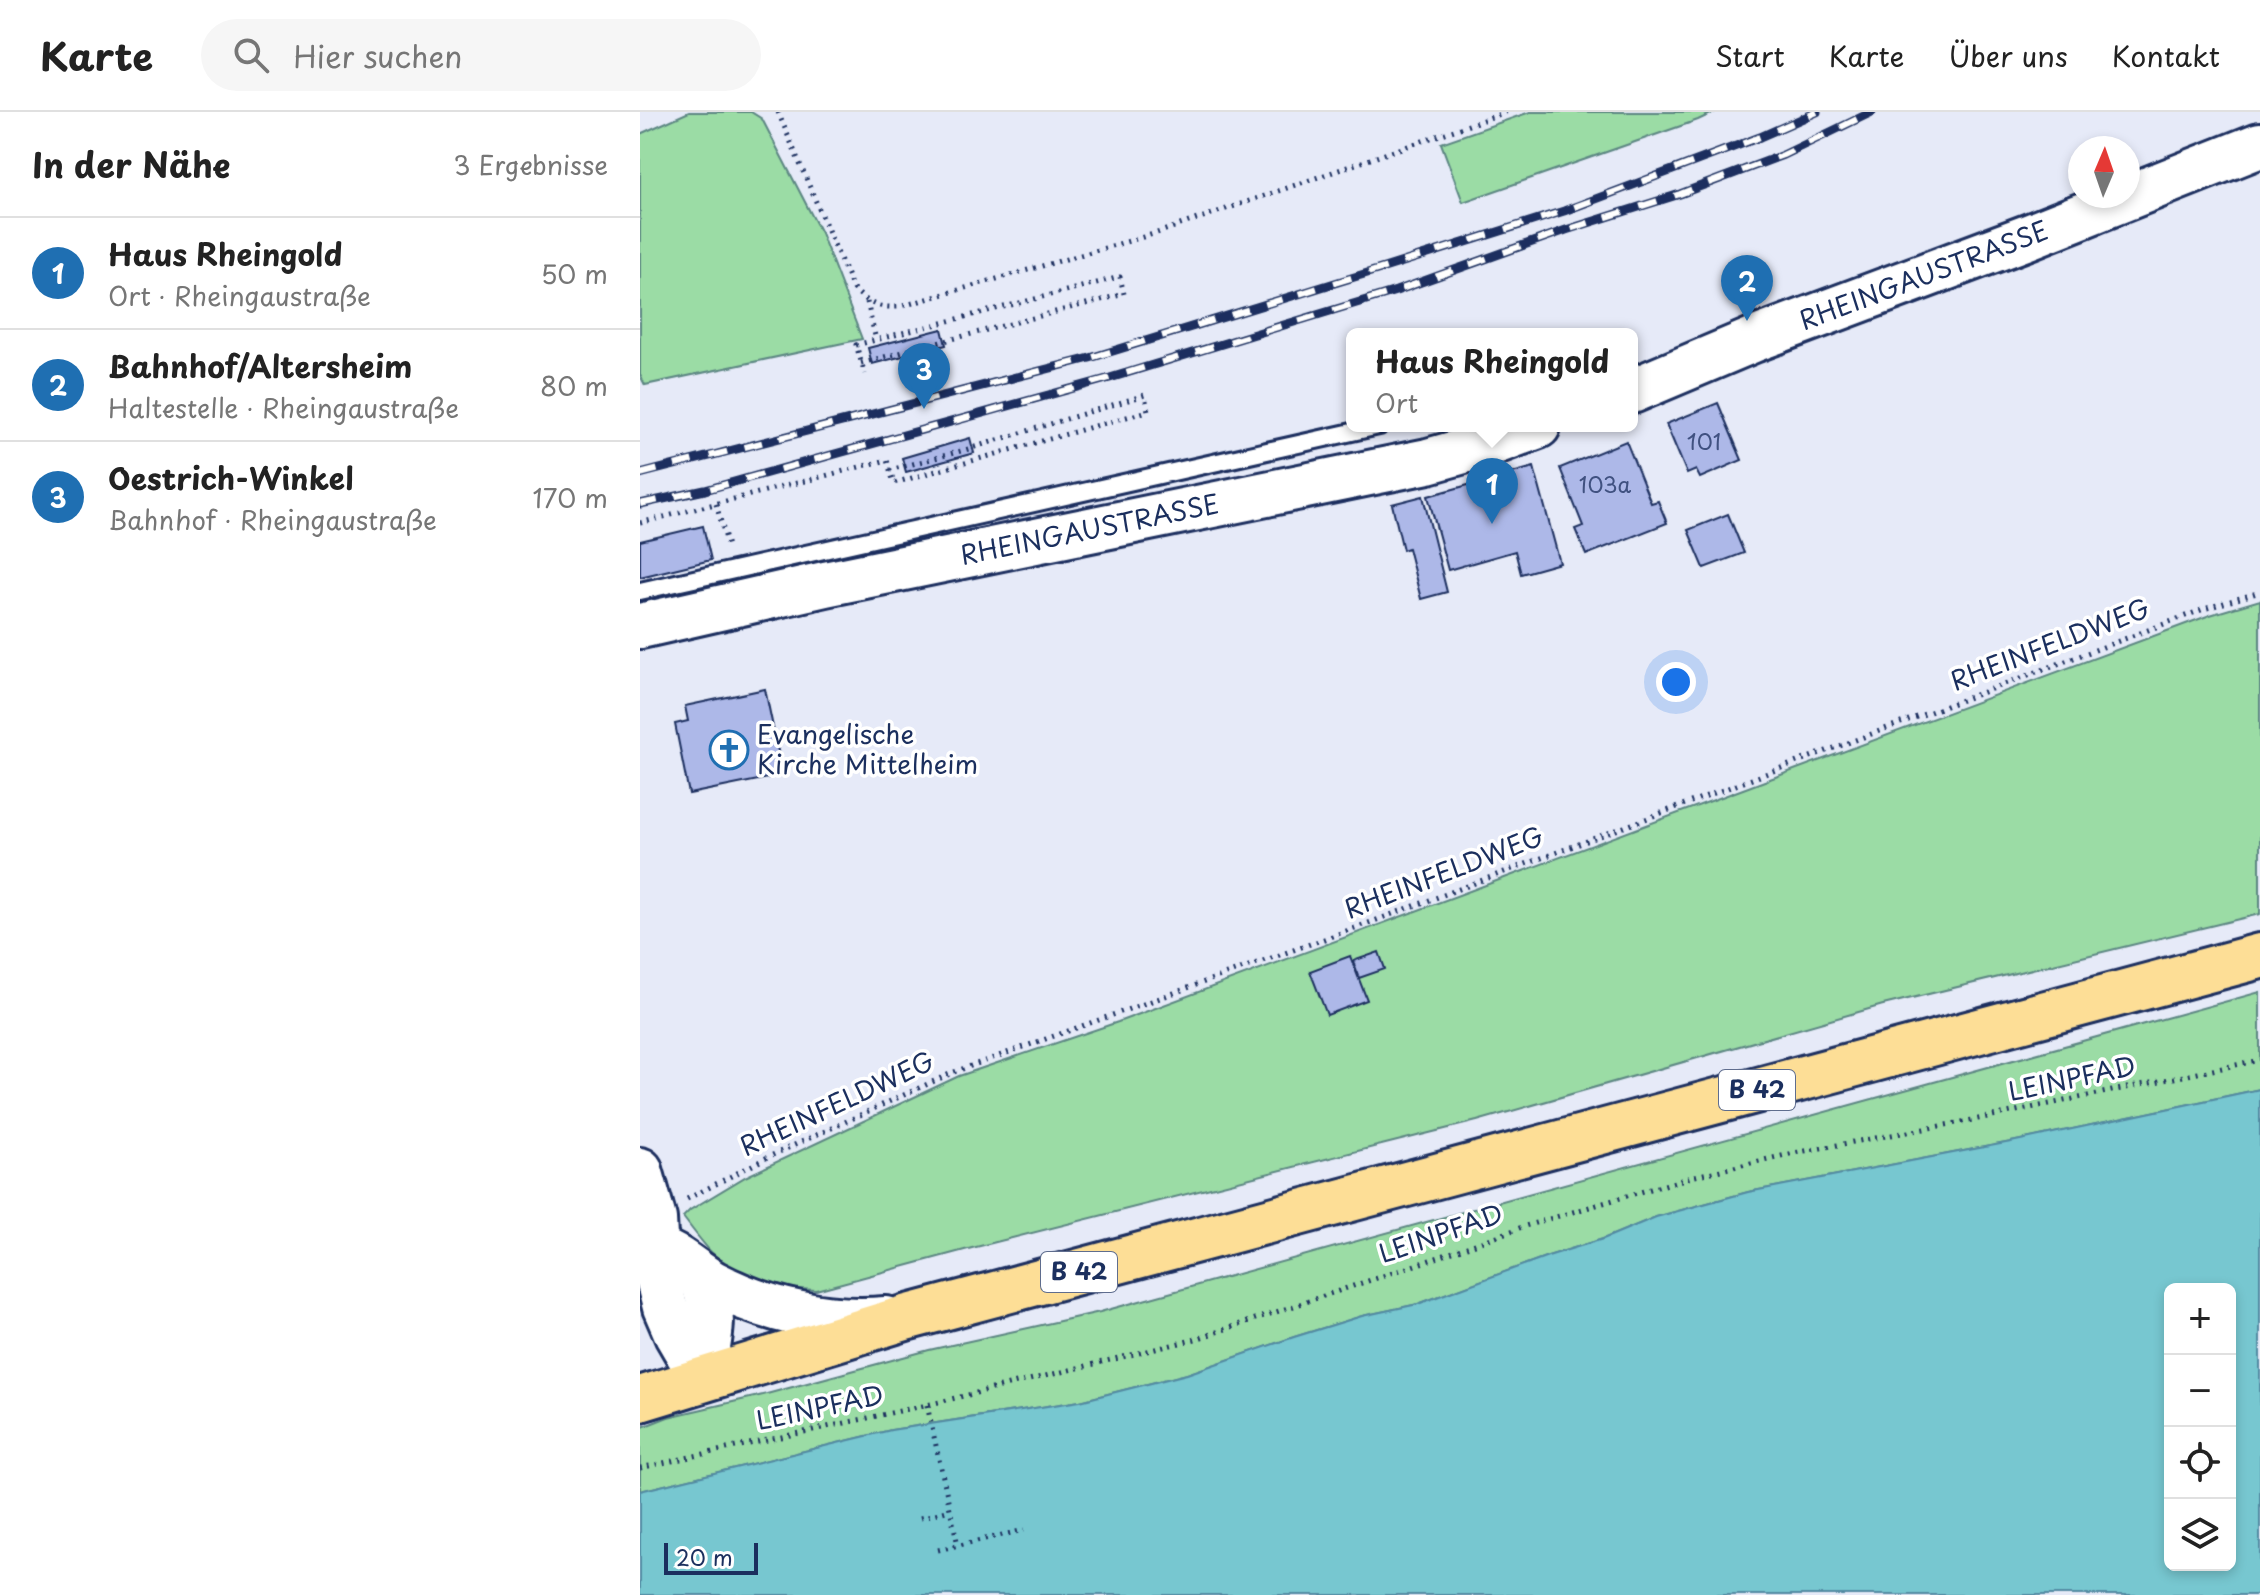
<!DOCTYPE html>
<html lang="de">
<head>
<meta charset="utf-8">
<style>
  :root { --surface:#fff; --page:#f6f6f6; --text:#222; --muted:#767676; --line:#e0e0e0; --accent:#1f6fb2 }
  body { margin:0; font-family:"Playpen Sans",sans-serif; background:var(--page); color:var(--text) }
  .controls { position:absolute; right:24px; bottom:24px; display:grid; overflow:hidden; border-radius:12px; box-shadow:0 4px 12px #0003 }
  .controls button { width:72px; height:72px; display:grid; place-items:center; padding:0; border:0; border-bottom:2px solid var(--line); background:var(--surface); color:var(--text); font:40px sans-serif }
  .compass { position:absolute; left:1428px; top:24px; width:72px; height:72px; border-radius:50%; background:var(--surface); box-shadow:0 4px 12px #0003; rotate:2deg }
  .scale { position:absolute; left:24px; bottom:20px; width:94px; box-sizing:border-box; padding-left:8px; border:4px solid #1b2f5e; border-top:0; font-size:22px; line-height:28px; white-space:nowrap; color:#1b2f5e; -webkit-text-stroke:6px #fff; paint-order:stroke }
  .you { position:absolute; left:1036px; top:570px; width:28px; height:28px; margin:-20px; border:6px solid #fff; border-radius:50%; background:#1a73e8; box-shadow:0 0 0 12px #1a73e833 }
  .badge { display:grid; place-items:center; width:52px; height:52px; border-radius:50%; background:var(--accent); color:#fff; font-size:26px; font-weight:700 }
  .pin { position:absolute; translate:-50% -66px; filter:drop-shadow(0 2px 4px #0008) }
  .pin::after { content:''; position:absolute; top:42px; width:28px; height:24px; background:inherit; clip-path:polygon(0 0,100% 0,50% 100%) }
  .popup { position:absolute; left:706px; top:216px; width:292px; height:104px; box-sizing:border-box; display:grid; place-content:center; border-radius:12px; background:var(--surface); filter:drop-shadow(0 2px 6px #0005); font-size:26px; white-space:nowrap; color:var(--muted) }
  .popup b { font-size:30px; color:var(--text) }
  .popup::after { content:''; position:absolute; left:50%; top:100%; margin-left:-16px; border:16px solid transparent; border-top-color:var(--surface) }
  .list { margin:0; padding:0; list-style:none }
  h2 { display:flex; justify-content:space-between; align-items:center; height:104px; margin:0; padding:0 32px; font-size:34px }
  h2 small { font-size:26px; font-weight:400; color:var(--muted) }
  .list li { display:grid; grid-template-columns:52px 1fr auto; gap:24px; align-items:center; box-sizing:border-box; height:112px; padding:0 32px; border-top:2px solid var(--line) }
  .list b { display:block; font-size:30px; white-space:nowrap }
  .list p { margin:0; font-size:26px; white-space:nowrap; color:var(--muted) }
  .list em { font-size:26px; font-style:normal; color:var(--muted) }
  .icon { flex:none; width:44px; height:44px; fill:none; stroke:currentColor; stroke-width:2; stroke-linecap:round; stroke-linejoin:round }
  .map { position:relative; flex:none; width:1620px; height:1483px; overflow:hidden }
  header { display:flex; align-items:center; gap:48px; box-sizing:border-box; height:112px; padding:0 40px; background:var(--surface); border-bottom:2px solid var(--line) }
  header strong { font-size:38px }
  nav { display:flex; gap:44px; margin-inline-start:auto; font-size:28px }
  .search { width:560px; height:72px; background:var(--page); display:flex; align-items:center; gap:20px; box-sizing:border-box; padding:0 28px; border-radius:44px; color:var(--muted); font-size:30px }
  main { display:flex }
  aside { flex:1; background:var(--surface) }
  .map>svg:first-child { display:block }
  .green { fill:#9bdca5; stroke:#5b8682; stroke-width:2 }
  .water { fill:#77c7d0; stroke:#528aa2; stroke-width:2; fill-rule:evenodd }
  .building { fill:#adb8e8; stroke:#1b2f5e; stroke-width:2 }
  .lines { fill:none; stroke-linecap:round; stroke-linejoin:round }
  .service-casing { stroke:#1b2f5e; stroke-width:22 }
  .secondary-casing { stroke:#1b2f5e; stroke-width:50 }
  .primary-casing { stroke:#1b2f5e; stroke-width:50 }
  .path { stroke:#1b2f5e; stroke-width:5; stroke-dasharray:2 6; stroke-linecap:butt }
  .service { stroke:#fff; stroke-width:16 }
  .secondary { stroke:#fff; stroke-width:44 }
  .primary { stroke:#fdde96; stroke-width:44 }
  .rail-casing { stroke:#1b2f5e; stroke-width:9 }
  .rail { stroke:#fff; stroke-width:6; stroke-dasharray:18; stroke-linecap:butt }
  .labels { text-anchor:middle; stroke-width:7; stroke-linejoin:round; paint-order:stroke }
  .number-label { font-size:22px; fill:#405180 }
  .shield { fill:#fff; stroke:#5f6d8e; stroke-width:2 }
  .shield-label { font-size:24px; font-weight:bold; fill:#1b2f5e }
  .street-label { font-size:26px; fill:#1b2f5e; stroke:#fff }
  .poi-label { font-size:26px; fill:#1b2f5e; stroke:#fff; text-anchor:start }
</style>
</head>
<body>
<header>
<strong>Karte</strong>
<div class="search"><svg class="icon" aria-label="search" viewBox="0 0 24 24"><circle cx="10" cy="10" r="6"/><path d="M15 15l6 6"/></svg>Hier suchen</div>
<nav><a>Start</a><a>Karte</a><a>Über uns</a><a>Kontakt</a></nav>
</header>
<main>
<aside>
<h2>In der Nähe<small>3 Ergebnisse</small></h2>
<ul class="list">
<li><span class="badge">1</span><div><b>Haus Rheingold</b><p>Ort · Rheingaustraße</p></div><em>50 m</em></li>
<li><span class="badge">2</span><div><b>Bahnhof/Altersheim</b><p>Haltestelle · Rheingaustraße</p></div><em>80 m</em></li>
<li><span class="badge">3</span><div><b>Oestrich-Winkel</b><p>Bahnhof · Rheingaustraße</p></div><em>170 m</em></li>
</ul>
</aside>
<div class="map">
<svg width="1620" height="1483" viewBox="0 0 1620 1483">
  <rect width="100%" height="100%" fill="#e6eaf8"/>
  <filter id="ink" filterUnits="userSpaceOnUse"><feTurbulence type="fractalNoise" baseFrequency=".0125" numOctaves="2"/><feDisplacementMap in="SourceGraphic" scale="16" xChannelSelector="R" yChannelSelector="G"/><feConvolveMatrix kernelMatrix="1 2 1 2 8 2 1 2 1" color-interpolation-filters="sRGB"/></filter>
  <g filter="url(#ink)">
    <path class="green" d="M49 0H111L122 7 181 121 222 227 5 273 0 263V22Z
      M890 0H1075L1058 8 823 90 801 31Z
      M1620 488V802L1243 893 837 1009 332 1136 176 1178C138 1177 100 1168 71 1140 61 1129 52 1117 43 1105L50 1098 105 1065 319 964 478 910 1570 503Z
      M1620 880V977L1371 1030 1108 1080 1016 1105 963 1127 908 1144 778 1192 722 1204 654 1225 547 1262 440 1289 251 1318 0 1379V1316L28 1305 123 1283 289 1238 460 1200Z"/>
    <path class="water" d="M1620 977V1483H0V1379L251 1318 440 1289 547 1262 654 1225 722 1204 778 1192 908 1144 963 1127 1016 1105 1108 1080 1371 1030ZM1530 1177H1590V1453H1530Z"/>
    <path class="building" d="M302 217 306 233 232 252 228 236Z
      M1078 291 1102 348 1060 366 1056 358 1047 362 1026 312Z
      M330 326 334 341 266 360 262 346Z
      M986 329 1011 391 1018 389 1027 411 946 443 935 417 943 414 920 356Z
      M894 355 920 451 881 462 875 439 808 458 788 384Z
      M783 384 807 480 781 487 768 436 763 438 752 392Z
      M1088 402 1104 441 1064 456 1048 418Z
      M63 414 71 448 0 465V429Z
      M125 577 143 663 49 682 35 612 48 609 45 594Z
      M739 840 745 857 719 866 713 849Z
      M710 844 727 888 687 903 670 859Z"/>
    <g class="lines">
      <g class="service-casing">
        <path id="service" d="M0 479 739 314"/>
      </g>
      <g class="secondary-casing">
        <g id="secondary">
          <path id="s1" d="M992 279 1113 228 1388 125 1620 33"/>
          <path id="s2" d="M0 514 185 472 788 349 852 331 898 314"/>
          <path d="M0 1058 14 1107 17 1163 25 1195 37 1223 62 1266"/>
          <path d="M15 1136C40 1144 52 1159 73 1171 126 1199 187 1212 246 1207"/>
          <path d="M60 1163C78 1203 70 1225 62 1266"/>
        </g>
      </g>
      <g class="primary-casing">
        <path id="primary" d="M0 1287 265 1206 1620 844"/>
      </g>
      <path class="path" d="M138 0 213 177C230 192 236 196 259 195L517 121 866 0
        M227 190 236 228
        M221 251 484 182 480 165 216 233 225 262
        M76 392 89 438
        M0 411 247 348 254 371 508 299 505 283 325 338 250 358
        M47 1087 126 1046 314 960 734 809 1564 497 1620 480
        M287 1293 318 1433
        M0 1356 287 1293 556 1227 799 1145 885 1114 1055 1064 1154 1041 1338 1007 1620 948
        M280 1406 310 1398
        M298 1438 384 1418"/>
      <use href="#service" class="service"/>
      <use href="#secondary" class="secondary"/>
      <use href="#primary" class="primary"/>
      <g class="rail-casing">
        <path id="rail" d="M0 362 450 246 747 155 924 99 1120 25 1177 0
          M0 392 65 378 470 266 756 179 926 118 1040 82 1143 43 1232 0"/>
      </g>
      <use href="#rail" class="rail"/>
    </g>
  </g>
  <defs>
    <g id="church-ring" transform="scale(2)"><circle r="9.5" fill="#fff" stroke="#1f6fb2" stroke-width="1.5"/><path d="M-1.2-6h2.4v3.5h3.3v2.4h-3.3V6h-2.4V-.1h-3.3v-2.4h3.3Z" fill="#1f6fb2"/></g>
  </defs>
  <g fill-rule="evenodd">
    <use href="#church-ring" x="89" y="638"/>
  </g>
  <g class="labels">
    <g class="number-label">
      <text x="1064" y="338">101</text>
      <text x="965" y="381">103a</text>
    </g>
    <g class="shield">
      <rect x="1079" y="958" width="76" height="40" rx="6"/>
      <rect x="401" y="1140" width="76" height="40" rx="6"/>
    </g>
    <g class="shield-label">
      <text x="1117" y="986">B 42</text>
      <text x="439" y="1168">B 42</text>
    </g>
    <g class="street-label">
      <text dy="9" stroke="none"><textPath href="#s1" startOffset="314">RHEINGAUSTRASSE</textPath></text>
      <text dy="9" stroke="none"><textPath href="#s2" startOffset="460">RHEINGAUSTRASSE</textPath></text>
      <text transform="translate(1410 533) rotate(-21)" y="9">RHEINFELDWEG</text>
      <text transform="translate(804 761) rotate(-21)" y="9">RHEINFELDWEG</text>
      <text transform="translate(1432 967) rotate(-12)" y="9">LEINPFAD</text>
      <text transform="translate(197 992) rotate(-25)" y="9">RHEINFELDWEG</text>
      <text transform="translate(801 1122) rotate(-19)" y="9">LEINPFAD</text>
      <text transform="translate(180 1296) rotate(-12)" y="9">LEINPFAD</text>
    </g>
    <g class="poi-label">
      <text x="117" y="632">Evangelische<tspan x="117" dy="30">Kirche Mittelheim</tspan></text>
    </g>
  </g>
</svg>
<div class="controls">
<button>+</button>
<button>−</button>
<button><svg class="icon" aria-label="locate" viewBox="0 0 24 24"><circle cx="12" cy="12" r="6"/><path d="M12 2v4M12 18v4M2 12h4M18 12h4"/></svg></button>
<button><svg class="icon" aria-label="layers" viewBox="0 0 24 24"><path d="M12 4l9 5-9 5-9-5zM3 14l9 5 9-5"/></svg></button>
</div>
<svg class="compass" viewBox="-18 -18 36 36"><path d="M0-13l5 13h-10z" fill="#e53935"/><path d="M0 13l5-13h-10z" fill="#767676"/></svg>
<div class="scale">20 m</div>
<div class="you"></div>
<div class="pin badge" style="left:852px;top:412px">1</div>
<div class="popup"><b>Haus Rheingold</b>Ort</div>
<div class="pin badge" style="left:1107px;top:209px">2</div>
<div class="pin badge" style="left:284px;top:297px">3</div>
</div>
</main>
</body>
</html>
